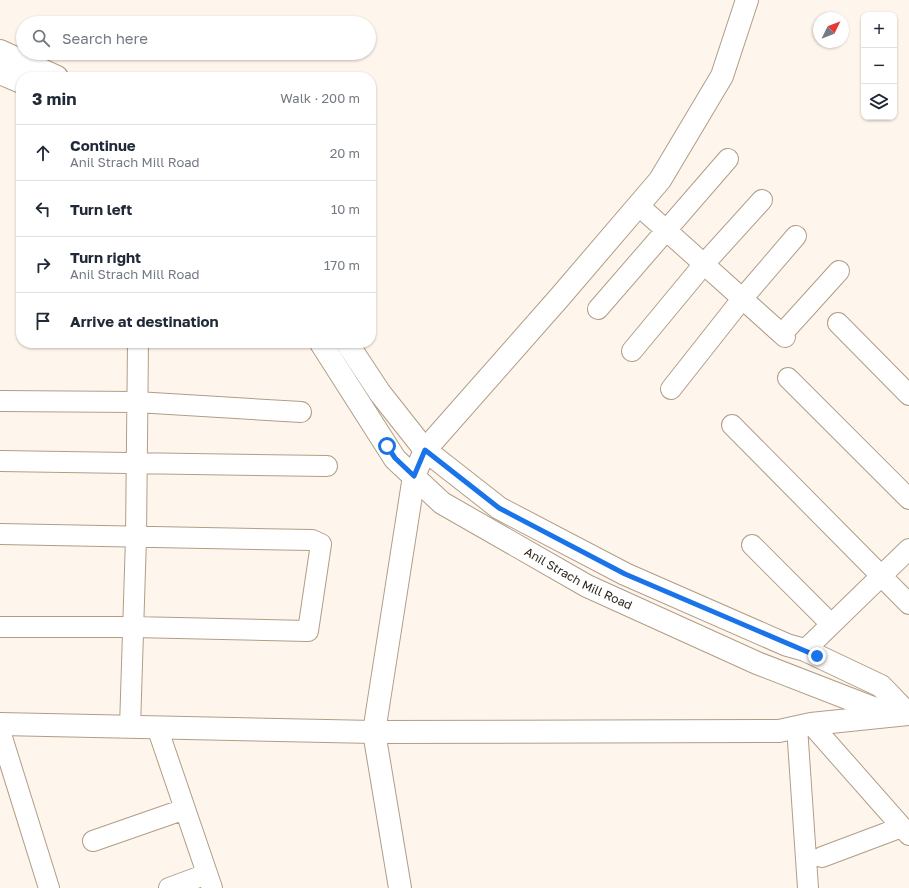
<!DOCTYPE html>
<html lang="en">
<head>
<meta charset="utf-8">
<style>
  :root { --surface:#fff; --page:#f2f2f3; --text:#1f2937; --muted:#747a83; --line:#e0e1e3 }
  body { margin:0; font-family:"Golos Text",sans-serif; background:var(--page); color:var(--text) }
  .controls { position:absolute; right:12px; top:12px; display:grid; overflow:hidden; border-radius:8px; box-shadow:0 1px 3px #0004 }
  .controls button { width:36px; height:36px; display:grid; place-items:center; padding:0; border:0; border-bottom:1px solid var(--line); background:var(--surface); color:var(--text); font:20px sans-serif }
  .compass { position:absolute; left:813px; top:12px; width:36px; height:36px; border-radius:50%; background:var(--surface); box-shadow:0 1px 3px #0004; rotate:47deg }
  .stop { position:absolute; width:12px; height:12px; margin:-9px; border:3px solid #1a73e8; border-radius:50%; background:#fff }
  .stop.end { background:#1a73e8; border-color:#fff; box-shadow:0 1px 4px #0008 }
  .list { margin:0; padding:0; list-style:none }
  h2 { display:flex; justify-content:space-between; align-items:center; height:52px; margin:0; padding:0 16px; font-size:17px }
  h2 small { font-size:13px; font-weight:400; color:var(--muted) }
  .list li { display:grid; grid-template-columns:26px 1fr auto; gap:12px; align-items:center; box-sizing:border-box; height:56px; padding:0 16px; border-top:1px solid var(--line) }
  .list b { display:block; font-size:15px; white-space:nowrap }
  .list p { margin:0; font-size:13px; white-space:nowrap; color:var(--muted) }
  .list em { font-size:13px; font-style:normal; color:var(--muted) }
  .icon { flex:none; width:22px; height:22px; fill:none; stroke:currentColor; stroke-width:2; stroke-linecap:round; stroke-linejoin:round }
  .map { position:relative; flex:none; width:909px; height:888px; overflow:hidden }
  .search { position:absolute; background:var(--surface); box-shadow:0 1px 3px #0004; left:16px; top:16px; width:360px; height:44px; display:flex; align-items:center; gap:10px; box-sizing:border-box; padding:0 14px; border-radius:22px; color:var(--muted); font-size:15px }
  .panel { position:absolute; background:var(--surface); box-shadow:0 1px 3px #0004; left:16px; top:72px; width:360px; height:276px; border-radius:16px }
  .map>svg:first-child { display:block }
  .lines { fill:none; stroke-linecap:round; stroke-linejoin:round }
  .minor-casing { stroke:#b19d86; stroke-width:22 }
  .tertiary-casing { stroke:#b19d86; stroke-width:24 }
  .minor { stroke:#fff; stroke-width:20 }
  .tertiary { stroke:#fff; stroke-width:22 }
  .route { stroke:#1a73e8; stroke-width:5 }
  .labels { text-anchor:middle; stroke-width:4; stroke-linejoin:round; paint-order:stroke }
  .street-label { font-size:12px; fill:#2b231a; stroke:#fff }
</style>
</head>
<body>
<div class="map">
<svg width="909" height="888" viewBox="0 0 909 888">
  <rect width="100%" height="100%" fill="#fef6ec"/>
  <g class="lines">
    <g class="minor-casing">
      <path id="minor" d="M638 205 785 337
        M598 309 728 159
        M838 323 909 395
        M782 334 839 271
        M632 351 704 264 762 200
        M788 378 909 499
        M671 389 742 299 796 236
        M0 401 136 402 301 412
        M732 425 909 604
        M0 461 327 466
        M0 534 312 540 321 544 308 631 133 627H0
        M752 545 831 624
        M805 650 909 549
        M811 724 909 835
        M130 727 136 538 138 343
        M157 727 212 888
        M797 727 808 888
        M0 731 49 888
        M93 841 185 809
        M822 857 902 827
        M169 888 207 874"/>
    </g>
    <g class="tertiary-casing">
      <g id="tertiary">
        <path d="M0 51 57 77"/>
        <path d="M0 73 21 82"/>
        <path id="s1" d="M321 343 395 459 442 503 587 586 757 663 873 708 890 711"/>
        <path d="M347 343 380 393 425 450 499 508 625 574 787 645 805 650 881 686 908 714"/>
        <path d="M0 724 374 732 779 731 811 724 908 714"/>
        <path d="M400 888 374 732 414 476 425 450 559 298 660 180 722 76 747 0"/>
      </g>
    </g>
    <use href="#minor" class="minor"/>
    <use href="#tertiary" class="tertiary"/>
  </g>
  <g class="lines">
    <path class="route" d="M387 446 395 458 414 476 425 450 499 508 625 574 817 656"/>
  </g>
  <g class="labels">
    <g class="street-label">
      <text dy="4" stroke="none"><textPath href="#s1" startOffset="358">Anil Strach Mill Road</textPath></text>
    </g>
  </g>
</svg>
<div class="controls">
<button>+</button>
<button>−</button>
<button><svg class="icon" aria-label="layers" viewBox="0 0 24 24"><path d="M12 4l9 5-9 5-9-5zM3 14l9 5 9-5"/></svg></button>
</div>
<svg class="compass" viewBox="-18 -18 36 36"><path d="M0-13l5 13h-10z" fill="#e53935"/><path d="M0 13l5-13h-10z" fill="#747a83"/></svg>
<div class="stop" style="left:387px;top:446px"></div>
<div class="stop end" style="left:817px;top:656px"></div>
<div class="search"><svg class="icon" aria-label="search" viewBox="0 0 24 24"><circle cx="10" cy="10" r="6"/><path d="M15 15l6 6"/></svg>Search here</div>
<section class="panel">
<h2>3 min<small>Walk · 200 m</small></h2>
<ul class="list">
<li><svg class="icon" aria-label="ahead" viewBox="0 0 24 24"><path d="M12 20V5M6 11l6-6 6 6"/></svg><div><b>Continue</b><p>Anil Strach Mill Road</p></div><em>20 m</em></li>
<li><svg class="icon" aria-label="left" viewBox="0 0 24 24"><path d="M17 20v-9H6M10 6l-5 5 5 5"/></svg><div><b>Turn left</b></div><em>10 m</em></li>
<li><svg class="icon" aria-label="right" viewBox="0 0 24 24"><path d="M7 20v-9h11M14 6l5 5-5 5"/></svg><div><b>Turn right</b><p>Anil Strach Mill Road</p></div><em>170 m</em></li>
<li><svg class="icon" aria-label="arrive" viewBox="0 0 24 24"><path d="M6 21V4h12l-3 4 3 4H6"/></svg><div><b>Arrive at destination</b></div></li>
</ul>
</section>
</div>
</body>
</html>
